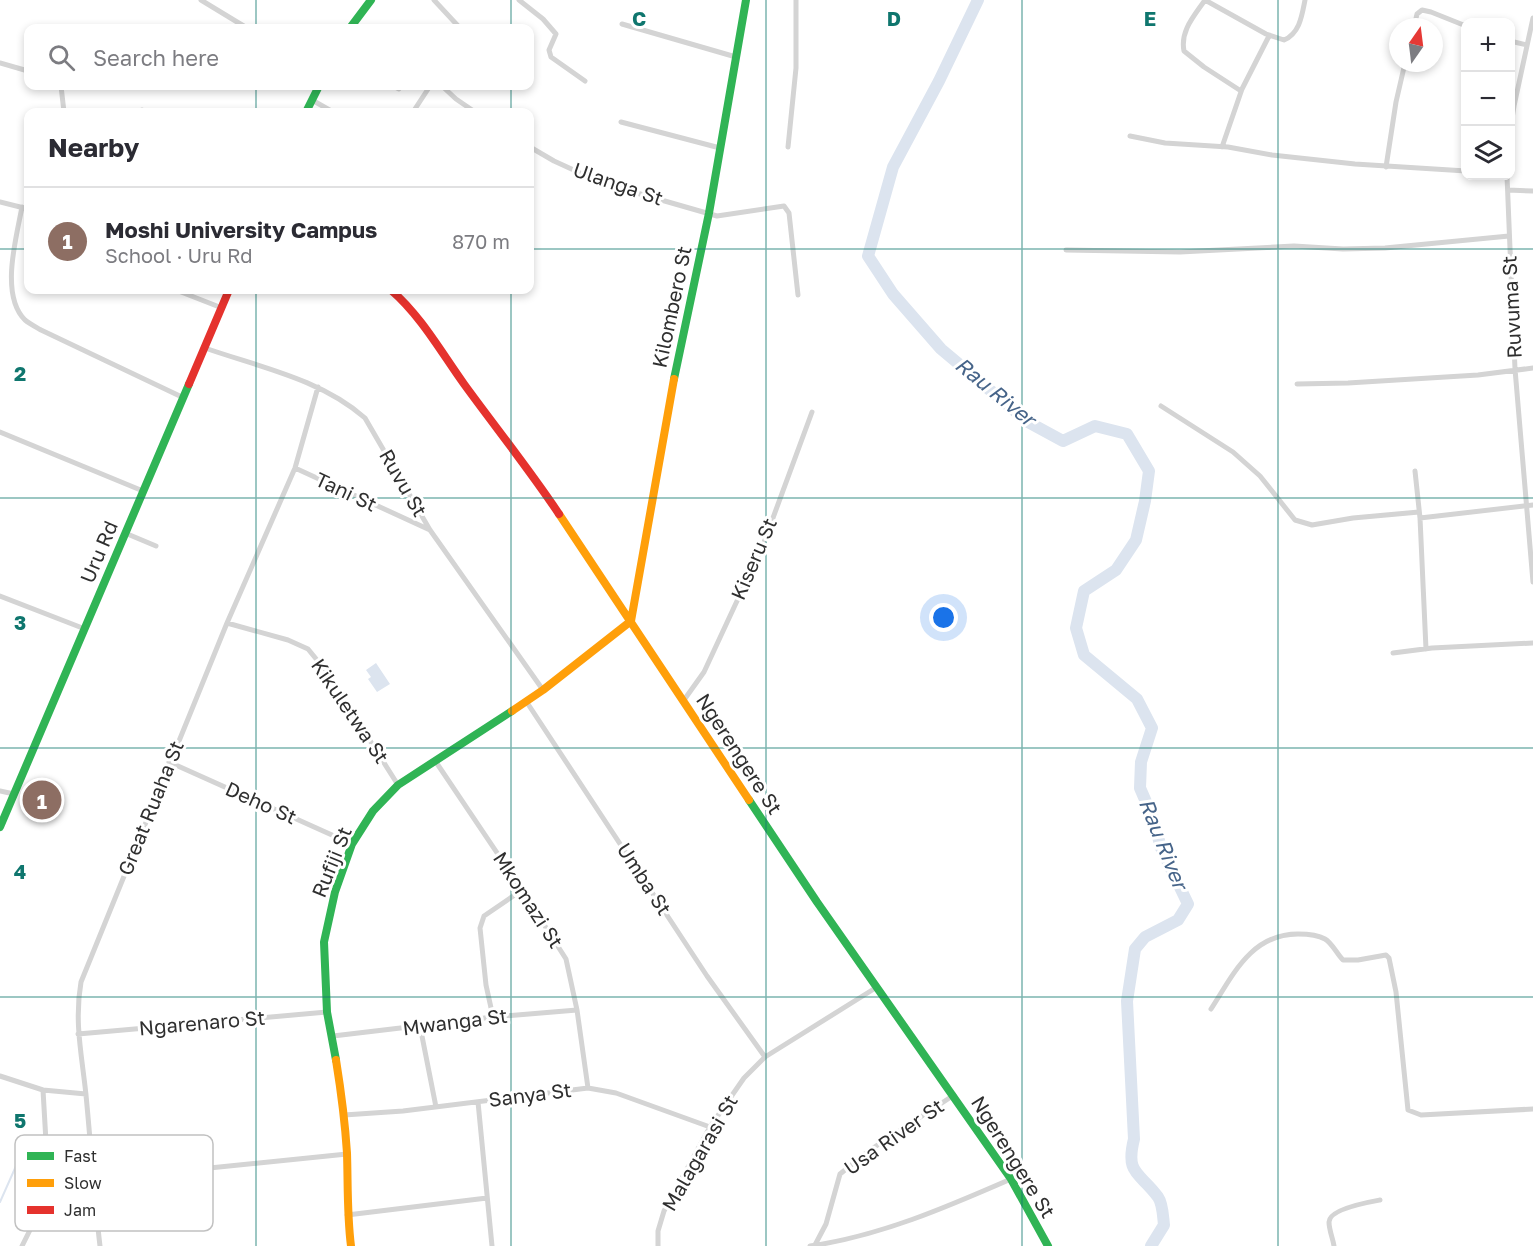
<!DOCTYPE html>
<html lang="en">
<head>
<meta charset="utf-8">
<style>
  :root { --surface:#fff; --page:#f2f2f3; --text:#2b2b33; --muted:#7c7c81; --line:#e1e1e2; --accent:#787878 }
  body { margin:0; font-family:"Golos Text",sans-serif; background:var(--page); color:var(--text) }
  .controls { position:absolute; right:18px; top:18px; display:grid; overflow:hidden; border-radius:12px; box-shadow:0 3px 9px #0003 }
  .controls button { width:54px; height:54px; display:grid; place-items:center; padding:0; border:0; border-bottom:2px solid var(--line); background:var(--surface); color:var(--text); font:30px sans-serif }
  .compass { position:absolute; left:1389px; top:18px; width:54px; height:54px; border-radius:50%; background:var(--surface); box-shadow:0 3px 9px #0003; rotate:14deg }
  .you { position:absolute; left:944px; top:618px; width:21px; height:21px; margin:-15px; border:4px solid #fff; border-radius:50%; background:#1a73e8; box-shadow:0 0 0 9px #1a73e833 }
  .badge { display:grid; place-items:center; width:39px; height:39px; border-radius:50%; background:var(--accent); color:#fff; font-size:20px; font-weight:700 }
  .pin { position:absolute; translate:-50% -50%; border:3px solid #fff; box-shadow:0 2px 6px #0006 }
  .list { margin:0; padding:0; list-style:none }
  h2 { display:flex; justify-content:space-between; align-items:center; height:78px; margin:0; padding:0 24px; font-size:26px }
  h2 small { font-size:20px; font-weight:400; color:var(--muted) }
  .list li { display:grid; grid-template-columns:39px 1fr auto; gap:18px; align-items:center; box-sizing:border-box; height:108px; padding:0 24px; border-top:2px solid var(--line) }
  .list b { display:block; font-size:22px; white-space:nowrap }
  .list p { margin:0; font-size:20px; white-space:nowrap; color:var(--muted) }
  .list em { font-size:20px; font-style:normal; color:var(--muted) }
  .icon { flex:none; width:33px; height:33px; fill:none; stroke:currentColor; stroke-width:2; stroke-linecap:round; stroke-linejoin:round }
  .map { position:relative; flex:none; width:1533px; height:1246px; overflow:hidden }
  .search { position:absolute; background:var(--surface); box-shadow:0 3px 9px #0003; left:24px; top:24px; width:510px; height:66px; display:flex; align-items:center; gap:15px; box-sizing:border-box; padding:0 21px; border-radius:12px; color:var(--muted); font-size:22px }
  .panel { position:absolute; background:var(--surface); box-shadow:0 3px 9px #0003; left:24px; top:108px; width:510px; height:186px; border-radius:12px }
  .map>svg:first-child { display:block }
  .water { fill:#dce4ef }
  .lines { fill:none; stroke-linecap:round; stroke-linejoin:round }
  .stream { stroke:#dce4ef; stroke-width:2 }
  .river { stroke:#dce4ef; stroke-width:12 }
  .street { stroke:#d4d4d4; stroke-width:5 }
  .fast { stroke:#30b455; stroke-width:8 }
  .slow { stroke:#ff9f0a; stroke-width:8 }
  .jam { stroke:#e5322d; stroke-width:8 }
  .grid { fill:none; stroke:#0f766e; stroke-width:1.5; stroke-opacity:0.55 }
  .labels { text-anchor:middle; stroke-width:6; stroke-linejoin:round; paint-order:stroke }
  .street-label { font-size:20px; fill:#2f2f2f; stroke:#fff }
  .water-label { font-size:21px; font-style:italic; fill:#466489; stroke:#fff }
  .key { fill:#fff; stroke:#c1c1c1; stroke-width:1.5 }
  .key-label { font-size:16px; fill:#2f2f2f }
  .grid-label { font-size:20px; text-anchor:middle; font-weight:bold; fill:#0f766e; stroke:#fff; stroke-width:6; stroke-linejoin:round; paint-order:stroke }
</style>
</head>
<body>
<div class="map">
<svg width="1533" height="1246" viewBox="0 0 1533 1246">
  <rect width="100%" height="100%" fill="#fff"/>
  <path class="water" d="M376 663 390 684 377 692 368 679 371 677 366 670Z"/>
  <g class="lines">
    <path class="stream" d="M0 1202 24 1148"/>
    <path class="river" d="M978 0 939 81 893 167 868 256 893 294 941 349 1028 422 1063 441 1095 426 1127 434 1149 471 1145 501 1136 540 1116 570 1084 591 1076 628 1084 655 1137 699 1152 728 1141 762 1140 788 1153 818 1161 848 1188 904 1178 920 1145 937 1135 949 1127 1001 1134 1139C1125 1175 1140 1172 1158 1197 1163 1204 1163 1217 1164 1225L1151 1246"/>
    <path class="street" d="M201 0 247 28
      M434 0 460 28
      M519 0 543 19 556 34 549 50 551 57 585 81
      M1205 0 1266 34 1284 40C1300 33 1302 15 1305 0
      M1205 0C1194 16 1180 31 1184 51L1204 67 1241 91
      M622 24 736 57
      M1414 27 1417 14 1422 10 1431 12 1466 26
      M1510 41 1527 45
      M0 63 28 71
      M61 86 64 112
      M393 86 399 89
      M442 86 456 99 475 112
      M312 100 333 112
      M142 110V112
      M413 112 430 86
      M621 122 720 148
      M1510 131 1514 106 1533 18
      M1130 136 1165 143 1228 147 1272 155 1355 164 1466 171
      M530 147 554 161 602 183 717 216 784 206 789 213 798 295
      M788 147 796 68V0
      M1222 147 1242 89 1269 36
      M1386 167 1396 102 1405 63
      M1507 176 1515 369 1533 582
      M1508 190 1533 191
      M0 202 28 209
      M22 207C16 239 0 295 25 320 30 324 36 327 41 330L184 398
      M1066 250 1180 252 1294 246 1343 249 1385 248 1509 236
      M176 290 222 308
      M205 348C259 367 321 379 365 418L430 530 543 690
      M1297 384 1348 383 1478 375 1533 368
      M1161 406 1233 452 1260 476 1295 520 1312 525 1353 518 1419 512
      M0 432 143 491
      M295 468 430 530
      M1415 471 1420 518 1426 649
      M1420 518 1533 505
      M125 533 156 546
      M0 596 85 629
      M227 623 288 640 308 649 326 671 398 785
      M1393 653 1432 648 1533 643
      M684 700 704 672 763 545 812 412
      M526 701 707 976 765 1057
      M169 762 352 844
      M436 762 522 890 566 959 577 1010 588 1088
      M0 791 14 794
      M1211 1009C1233 975 1251 934 1298 934 1306 934 1318 935 1325 939 1332 943 1337 954 1343 960H1358L1386 955 1389 958 1396 992 1408 1110 1421 1115 1533 1109
      M493 1017 486 985 480 928 484 916 522 890
      M420 1026 436 1107
      M78 1034 327 1012
      M333 1036 493 1017 577 1010
      M0 1076 43 1090 86 1094
      M478 1102 492 1246
      M344 1115 403 1111 588 1088 616 1093 710 1127
      M92 1180 347 1154
      M347 1215 487 1198
      M815 1245 826 1224 840 1174 870 1150 954 1095
      M22 1246 44 1202 47 1159 43 1090
      M100 1246C94 1196 91 1146 86 1095 82 1056 74 1022 81 982L227 623 295 468 318 387
      M658 1246V1231L664 1211 710 1127 744 1078 765 1057 877 987
      M810 1246C880 1236 947 1207 1011 1179
      M1334 1246C1333 1239 1329 1230 1329 1222 1329 1209 1369 1202 1380 1200"/>
    <path class="fast" d="M350 28 371 0
      M306 112 319 86
      M674 379 709 213 746 0
      M749 800 817 902 1011 1179 1048 1246
      M0 827 189 384
      M336 1060 327 1012 324 942 335 892 352 844 373 811 398 785 512 711"/>
    <path class="slow" d="M559 514 749 800
      M512 711 543 690 631 621 674 379
      M336 1060C341 1091 345 1122 347 1153 348 1184 347 1215 351 1246"/>
    <path class="jam" d="M391 290C421 316 441 352 464 384 496 428 529 469 559 514
      M189 384 229 290"/>
  </g>
  <path class="grid" d="M256 0V28M511 0V28M766 0V1246M1022 0V1246M1278 0V1246M256 86V112M511 86V112M0 249H28M530 249H1533M256 290V1246M511 290V1246M0 498H1533M0 748H1533M0 997H1533"/>
  <g class="labels">
    <g class="street-label">
      <text transform="translate(618 184) rotate(19)" y="7">Ulanga St</text>
      <text transform="translate(672 307) rotate(-78)" y="7">Kilombero St</text>
      <text transform="translate(1512 307) rotate(-93)" y="7">Ruvuma St</text>
      <text transform="translate(403 483) rotate(60)" y="7">Ruvu St</text>
      <text transform="translate(346 492) rotate(25)" y="7">Tani St</text>
      <text transform="translate(99 552) rotate(-67)" y="7">Uru Rd</text>
      <text transform="translate(754 559) rotate(-67)" y="7">Kiseru St</text>
      <text transform="translate(350 711) rotate(56)" y="7">Kikuletwa St</text>
      <text transform="translate(739 754) rotate(57)" y="7">Ngerengere St</text>
      <text transform="translate(261 803) rotate(24)" y="7">Deho St</text>
      <text transform="translate(151 808) rotate(-68)" y="7">Great Ruaha St</text>
      <text transform="translate(332 862) rotate(-68)" y="7">Rufiji St</text>
      <text transform="translate(644 879) rotate(57)" y="7">Umba St</text>
      <text transform="translate(528 900) rotate(57)" y="7">Mkomazi St</text>
      <text transform="translate(455 1022) rotate(-7)" y="7">Mwanga St</text>
      <text transform="translate(202 1023) rotate(-5)" y="7">Ngarenaro St</text>
      <text transform="translate(530 1095) rotate(-7)" y="7">Sanya St</text>
      <text transform="translate(894 1137) rotate(-35)" y="7">Usa River St</text>
      <text transform="translate(700 1153) rotate(-60)" y="7">Malagarasi St</text>
      <text transform="translate(1013 1157) rotate(58)" y="7">Ngerengere St</text>
    </g>
    <g class="water-label">
      <text transform="translate(995 392) rotate(39)" y="7">Rau River</text>
      <text transform="translate(1163 844) rotate(68)" y="7">Rau River</text>
    </g>
  </g>
  <rect x="15" y="1135" width="198" height="96" rx="9" class="key"/>
  <rect x="27" y="1152" width="27" height="8" fill="#30b455"/>
  <rect x="27" y="1179" width="27" height="8" fill="#ff9f0a"/>
  <rect x="27" y="1206" width="27" height="8" fill="#e5322d"/>
  <g class="key-label">
    <text x="64" y="1162">Fast</text>
    <text x="64" y="1189">Slow</text>
    <text x="64" y="1216">Jam</text>
  </g>
  <g class="grid-label">
    <text x="639" y="26">C</text>
    <text x="894" y="26">D</text>
    <text x="1150" y="26">E</text>
    <text x="20" y="381">2</text>
    <text x="20" y="630">3</text>
    <text x="20" y="879">4</text>
    <text x="20" y="1128">5</text>
  </g>
</svg>
<div class="controls">
<button>+</button>
<button>−</button>
<button><svg class="icon" aria-label="layers" viewBox="0 0 24 24"><path d="M12 4l9 5-9 5-9-5zM3 14l9 5 9-5"/></svg></button>
</div>
<svg class="compass" viewBox="-18 -18 36 36"><path d="M0-13l5 13h-10z" fill="#e53935"/><path d="M0 13l5-13h-10z" fill="#7c7c81"/></svg>
<div class="you"></div>
<div class="pin badge" style="left:42px;top:800px;background:#8d6e63">1</div>
<div class="search"><svg class="icon" aria-label="search" viewBox="0 0 24 24"><circle cx="10" cy="10" r="6"/><path d="M15 15l6 6"/></svg>Search here</div>
<section class="panel">
<h2>Nearby<small></small></h2>
<ul class="list">
<li><span class="badge" style="background:#8d6e63">1</span><div><b>Moshi University Campus</b><p>School · Uru Rd</p></div><em>870 m</em></li>
</ul>
</section>
</div>
</body>
</html>
